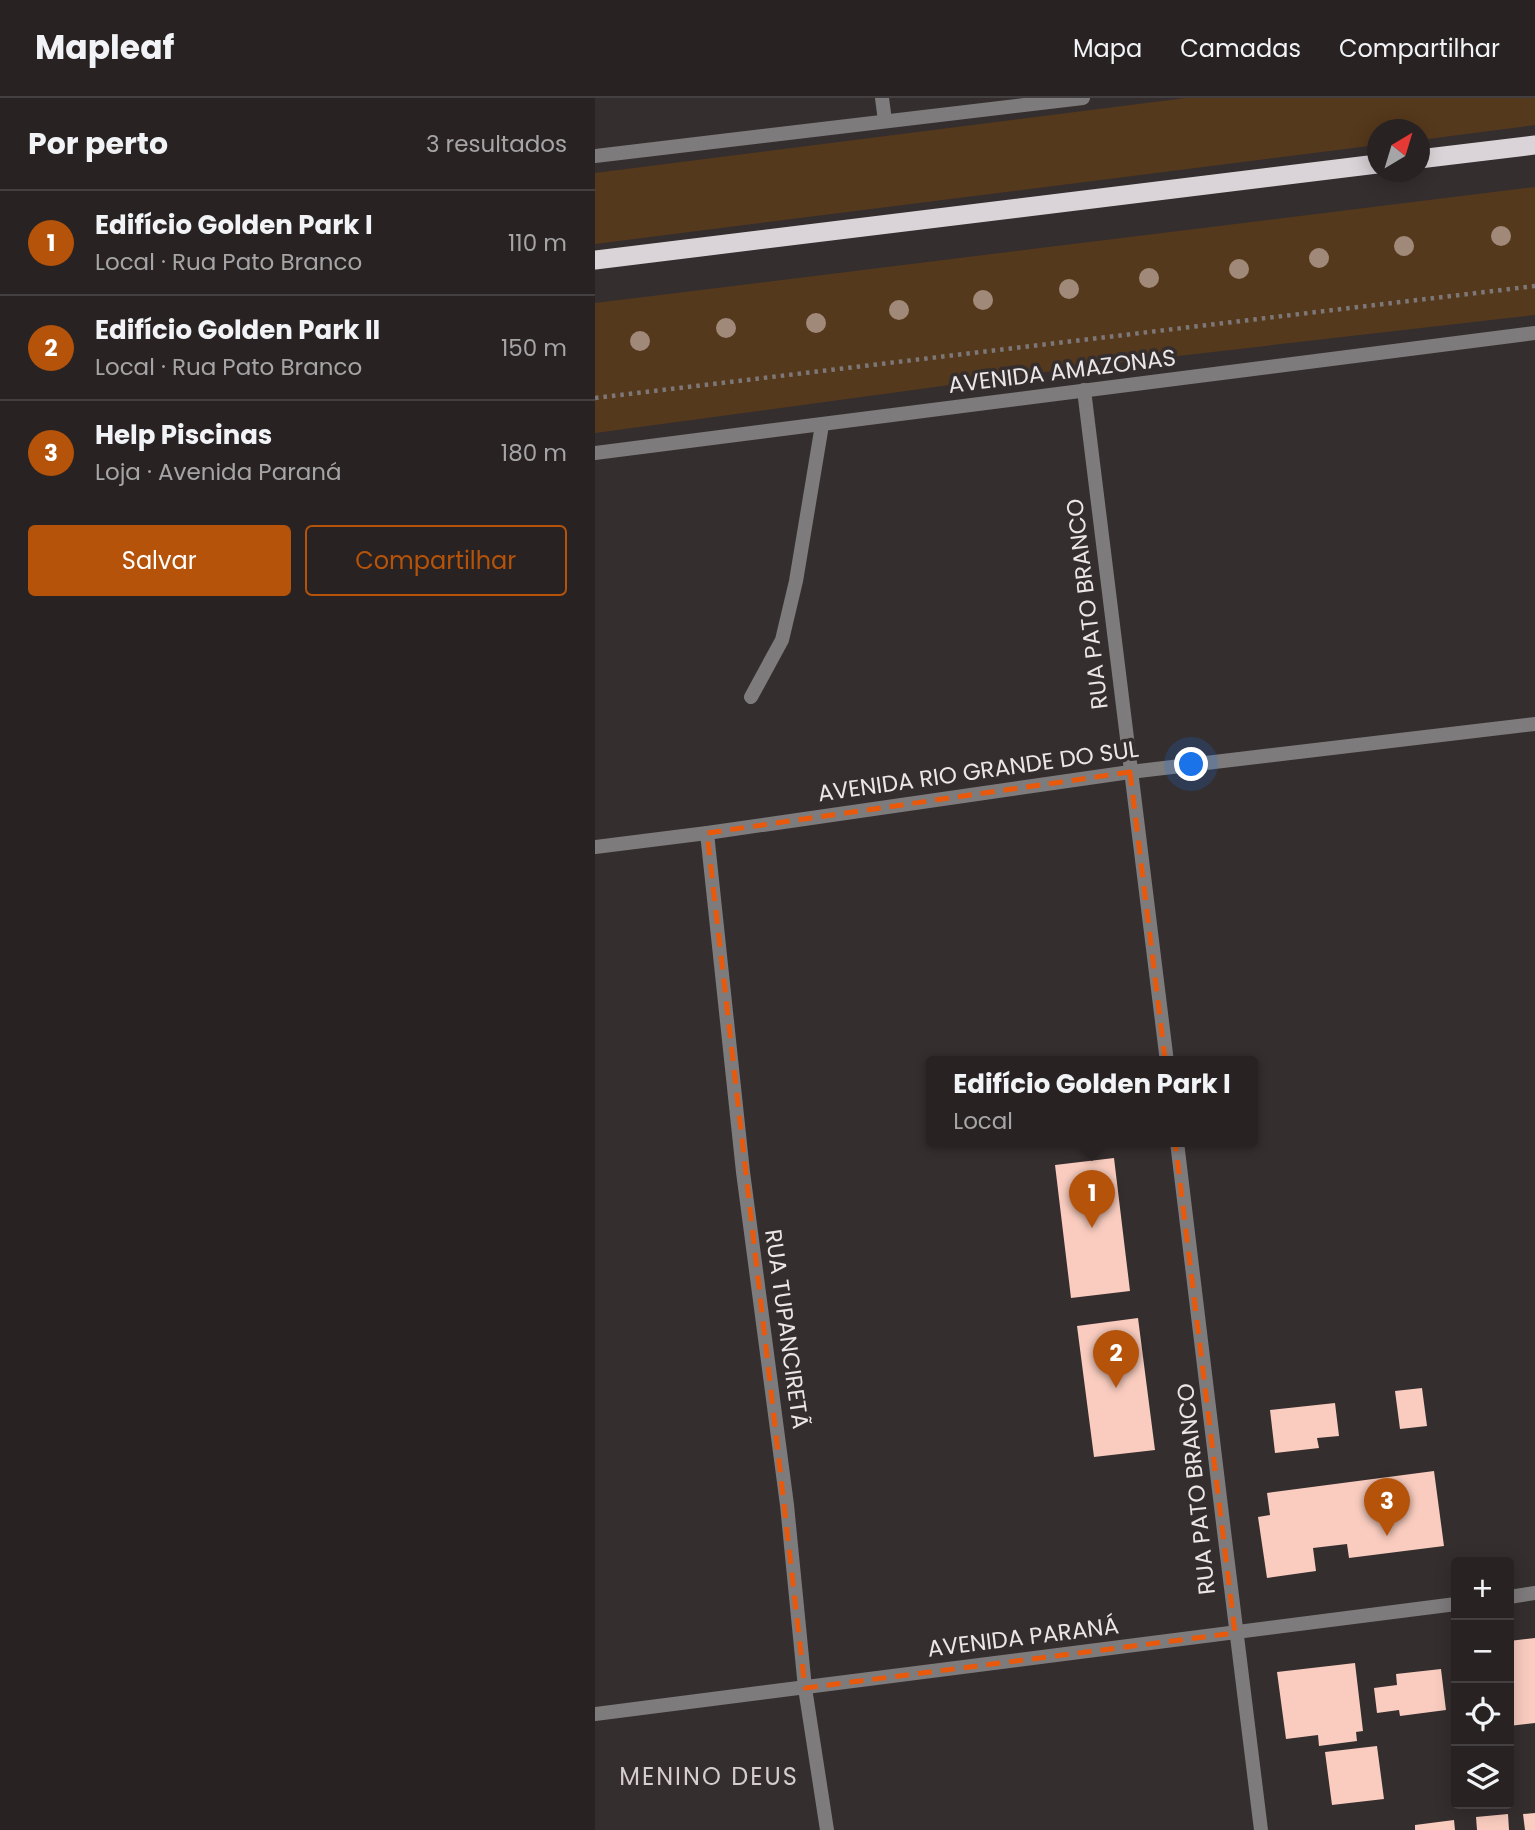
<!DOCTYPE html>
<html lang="pt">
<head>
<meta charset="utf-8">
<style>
  :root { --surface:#282223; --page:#342f30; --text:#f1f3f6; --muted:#a5a4a6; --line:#443f41; --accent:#b45309 }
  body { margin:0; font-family:Poppins,sans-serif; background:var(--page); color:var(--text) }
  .controls { position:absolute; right:21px; bottom:21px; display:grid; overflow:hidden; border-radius:7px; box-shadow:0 4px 18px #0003 }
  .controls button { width:63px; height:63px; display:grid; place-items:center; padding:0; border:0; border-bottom:2px solid var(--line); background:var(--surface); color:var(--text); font:35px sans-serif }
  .compass { position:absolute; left:772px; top:21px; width:63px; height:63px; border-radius:50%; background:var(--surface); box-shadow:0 4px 18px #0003; rotate:38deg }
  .you { position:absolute; left:597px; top:667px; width:24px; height:24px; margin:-18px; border:5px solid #fff; border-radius:50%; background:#1a73e8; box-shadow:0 0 0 10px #1a73e833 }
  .badge { display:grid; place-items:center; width:46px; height:46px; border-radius:50%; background:var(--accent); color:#fff; font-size:23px; font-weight:700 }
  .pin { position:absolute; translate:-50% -58px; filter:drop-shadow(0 2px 4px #0008) }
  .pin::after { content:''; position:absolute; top:37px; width:24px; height:21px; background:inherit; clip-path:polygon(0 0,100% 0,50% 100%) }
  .popup { position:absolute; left:331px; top:958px; width:332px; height:91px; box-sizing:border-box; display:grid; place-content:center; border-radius:7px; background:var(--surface); filter:drop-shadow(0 2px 5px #0005); font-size:23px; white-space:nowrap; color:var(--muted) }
  .popup b { font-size:26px; color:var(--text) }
  .popup::after { content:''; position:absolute; left:50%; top:100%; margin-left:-14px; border:14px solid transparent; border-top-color:var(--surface) }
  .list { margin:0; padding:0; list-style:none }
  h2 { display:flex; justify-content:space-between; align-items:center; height:91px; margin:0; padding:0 28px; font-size:30px }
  h2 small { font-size:23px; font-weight:400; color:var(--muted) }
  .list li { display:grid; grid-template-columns:46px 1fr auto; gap:21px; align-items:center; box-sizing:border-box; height:105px; padding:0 28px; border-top:2px solid var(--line) }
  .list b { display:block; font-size:26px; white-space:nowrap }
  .list p { margin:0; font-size:23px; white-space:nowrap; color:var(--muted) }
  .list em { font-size:23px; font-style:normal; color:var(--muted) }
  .actions { display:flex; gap:14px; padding:21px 28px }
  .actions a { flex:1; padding:16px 0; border:2px solid var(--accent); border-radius:7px; text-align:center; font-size:24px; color:var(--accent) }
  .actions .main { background:var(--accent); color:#fff }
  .icon { flex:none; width:38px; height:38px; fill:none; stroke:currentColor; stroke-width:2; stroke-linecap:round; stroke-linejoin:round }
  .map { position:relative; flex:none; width:940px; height:1732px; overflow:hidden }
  header { display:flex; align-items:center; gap:42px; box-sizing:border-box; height:98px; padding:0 35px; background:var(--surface); border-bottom:2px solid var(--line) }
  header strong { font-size:33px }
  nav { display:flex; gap:38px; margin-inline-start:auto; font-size:24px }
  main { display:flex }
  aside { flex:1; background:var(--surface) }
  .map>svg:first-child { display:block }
  .green { fill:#55391c }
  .building { fill:#f9ccbf }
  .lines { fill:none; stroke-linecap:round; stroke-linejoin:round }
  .path { stroke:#7d7778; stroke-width:4.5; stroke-dasharray:3.5 5; stroke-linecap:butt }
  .service { stroke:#7e7b7d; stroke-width:14 }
  .minor { stroke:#7e7b7d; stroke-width:14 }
  .tertiary { stroke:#7e7b7d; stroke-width:14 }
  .trunk { stroke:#dad4d8; stroke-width:19 }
  .tree { fill:#a08978 }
  .marked { fill:none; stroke:#e8590c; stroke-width:5; stroke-dasharray:14 9; stroke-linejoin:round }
  .labels { text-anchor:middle; stroke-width:7; stroke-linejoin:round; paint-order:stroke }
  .street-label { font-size:23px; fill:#ebe6e7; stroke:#352e2f }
  .neighbourhood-label { font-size:24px; letter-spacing:2px; fill:#d6cdce; stroke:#352e2f }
</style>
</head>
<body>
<header>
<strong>Mapleaf</strong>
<nav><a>Mapa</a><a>Camadas</a><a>Compartilhar</a></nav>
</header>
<main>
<aside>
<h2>Por perto<small>3 resultados</small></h2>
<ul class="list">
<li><span class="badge">1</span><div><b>Edifício Golden Park I</b><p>Local · Rua Pato Branco</p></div><em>110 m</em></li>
<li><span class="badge">2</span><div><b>Edifício Golden Park II</b><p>Local · Rua Pato Branco</p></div><em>150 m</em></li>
<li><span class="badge">3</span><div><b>Help Piscinas</b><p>Loja · Avenida Paraná</p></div><em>180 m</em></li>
</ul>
<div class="actions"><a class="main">Salvar</a><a>Compartilhar</a></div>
</aside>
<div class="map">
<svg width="940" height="1732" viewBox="0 0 940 1732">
  <rect width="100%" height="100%" fill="#352e2f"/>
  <path class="green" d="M591 0H940V27L825 42 824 32H782V47L0 146V75Z
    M940 89V217L495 268 0 335V205Z"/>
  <path class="building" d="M519 1060 535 1193 476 1200 460 1067Z
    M543 1220 560 1352 499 1359 482 1228Z
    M827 1290 832 1328 805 1331 800 1293Z
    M740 1305 744 1338 722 1340 724 1350 680 1355 675 1312Z
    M839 1373 849 1448 754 1460 752 1446 718 1450 721 1473 672 1480 663 1419 675 1417 672 1395Z
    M940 1540V1625L914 1628V1543Z
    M760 1565 768 1633 761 1634 762 1643 724 1648 723 1637 691 1641 682 1574Z
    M846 1571 851 1612 805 1618 804 1612 782 1615 779 1590 802 1587 801 1576Z
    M782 1648 789 1701 737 1707 730 1654Z
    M940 1715V1732H930L928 1716Z
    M913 1716 914 1732H882L881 1719Z
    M859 1722 860 1732H820V1727Z"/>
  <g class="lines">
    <path class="path" d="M0 300 940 188"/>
    <path class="service" d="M287 0 290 23
      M156 599 187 542 201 483 227 327"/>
    <path class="minor" d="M489 292 572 964
      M112 735 148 1074 192 1407 210 1590 232 1732
      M582 1044C611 1273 636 1503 666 1732"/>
    <path class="tertiary" d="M0 58 488 0
      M0 355 940 235
      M0 749 112 735 535 674 940 626
      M914 1499 940 1495
      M0 1616 861 1506"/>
    <path class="trunk" d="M824 61 940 47
      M0 162 782 66"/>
  </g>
  <g class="tree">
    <circle cx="906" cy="138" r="10"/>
    <circle cx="809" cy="148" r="10"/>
    <circle cx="724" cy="160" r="10"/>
    <circle cx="644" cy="171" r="10"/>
    <circle cx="554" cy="180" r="10"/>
    <circle cx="474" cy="191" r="10"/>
    <circle cx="388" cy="202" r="10"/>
    <circle cx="304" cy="212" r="10"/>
    <circle cx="221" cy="225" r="10"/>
    <circle cx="131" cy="230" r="10"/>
    <circle cx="45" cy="243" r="10"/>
  </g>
  <path class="marked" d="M535 674 640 1535 210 1590 112 735Z"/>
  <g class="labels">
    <g class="street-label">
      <text transform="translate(467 273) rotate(-7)" y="8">AVENIDA AMAZONAS</text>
      <text transform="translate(492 506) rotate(-97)" y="8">RUA PATO BRANCO</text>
      <text transform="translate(383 673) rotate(-8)" y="8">AVENIDA RIO GRANDE DO SUL</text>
      <text transform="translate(192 1231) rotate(82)" y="8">RUA TUPANCIRETÃ</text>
      <text transform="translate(601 1391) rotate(-96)" y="8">RUA PATO BRANCO</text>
      <text transform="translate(428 1539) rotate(-7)" y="8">AVENIDA PARANÁ</text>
    </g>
    <g class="neighbourhood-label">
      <text x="114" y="1687">MENINO DEUS</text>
    </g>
  </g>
</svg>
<div class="controls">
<button>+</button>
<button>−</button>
<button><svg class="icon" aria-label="locate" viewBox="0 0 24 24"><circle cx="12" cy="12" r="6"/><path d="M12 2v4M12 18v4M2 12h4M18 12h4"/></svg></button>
<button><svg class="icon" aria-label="layers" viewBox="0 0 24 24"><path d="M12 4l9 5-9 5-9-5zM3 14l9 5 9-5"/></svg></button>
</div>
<svg class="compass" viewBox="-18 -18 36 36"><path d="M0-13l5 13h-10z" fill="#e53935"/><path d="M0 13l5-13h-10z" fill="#a5a4a6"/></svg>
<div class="you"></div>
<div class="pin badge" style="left:497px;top:1130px">1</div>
<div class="popup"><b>Edifício Golden Park I</b>Local</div>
<div class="pin badge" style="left:521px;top:1290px">2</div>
<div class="pin badge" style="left:792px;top:1438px">3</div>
</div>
</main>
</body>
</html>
